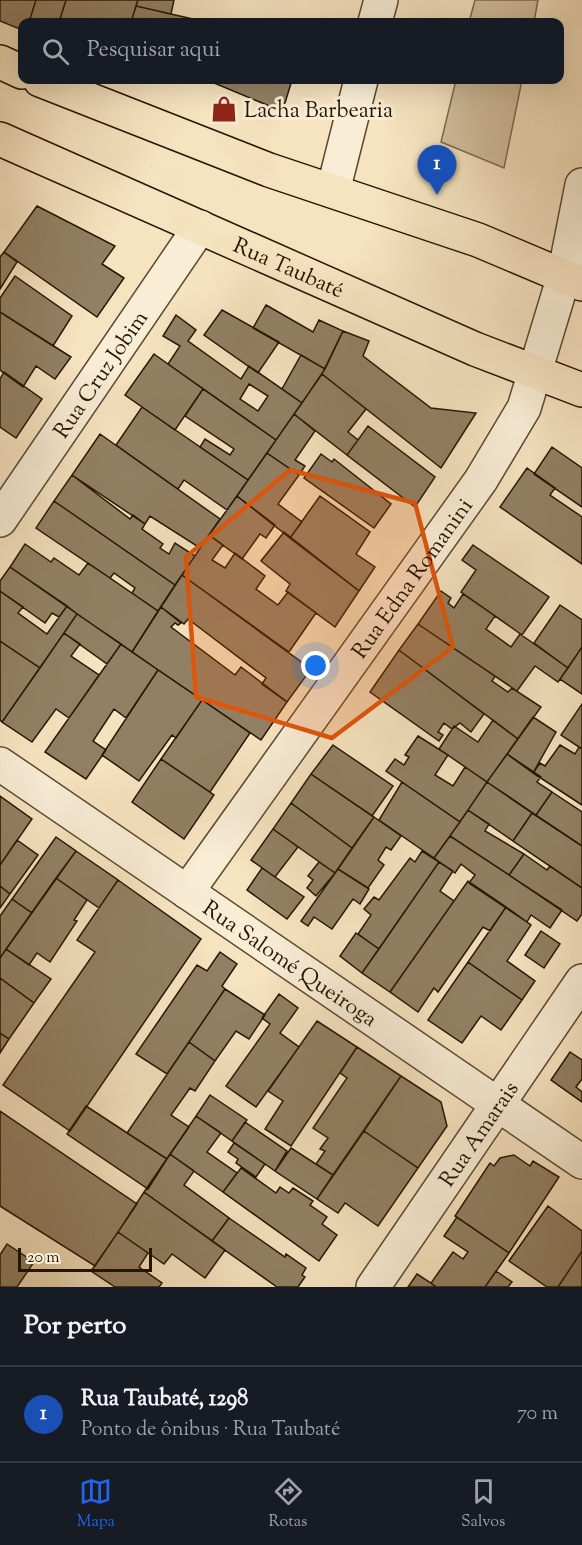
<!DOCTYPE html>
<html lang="pt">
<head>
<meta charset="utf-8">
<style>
  :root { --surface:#171b24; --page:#20242c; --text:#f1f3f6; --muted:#9ea1a6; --line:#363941; --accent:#2563eb }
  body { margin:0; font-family:"Sorts Mill Goudy",serif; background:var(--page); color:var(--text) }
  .scale { position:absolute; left:18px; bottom:15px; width:134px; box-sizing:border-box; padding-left:6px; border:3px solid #261500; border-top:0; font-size:16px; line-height:21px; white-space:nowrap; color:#261500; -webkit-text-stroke:4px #f9edd6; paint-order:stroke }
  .you { position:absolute; left:316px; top:666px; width:21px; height:21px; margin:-15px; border:4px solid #fff; border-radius:50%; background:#1a73e8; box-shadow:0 0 0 9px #1a73e833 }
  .badge { display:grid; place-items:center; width:39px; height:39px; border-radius:50%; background:var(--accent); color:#fff; font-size:20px; font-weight:700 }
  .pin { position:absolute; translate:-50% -50px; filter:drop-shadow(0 2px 3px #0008) }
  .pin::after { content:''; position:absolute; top:32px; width:21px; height:18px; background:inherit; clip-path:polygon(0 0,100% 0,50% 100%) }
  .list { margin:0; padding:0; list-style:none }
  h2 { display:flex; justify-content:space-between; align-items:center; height:78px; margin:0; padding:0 24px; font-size:26px }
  h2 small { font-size:20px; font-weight:400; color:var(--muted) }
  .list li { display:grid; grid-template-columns:39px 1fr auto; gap:18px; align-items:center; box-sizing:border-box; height:96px; padding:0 24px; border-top:2px solid var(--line) }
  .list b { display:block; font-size:22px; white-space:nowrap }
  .list p { margin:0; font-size:20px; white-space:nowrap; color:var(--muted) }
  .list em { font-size:20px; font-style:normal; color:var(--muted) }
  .icon { flex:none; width:33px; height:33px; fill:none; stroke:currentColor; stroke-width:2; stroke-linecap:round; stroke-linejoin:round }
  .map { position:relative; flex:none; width:582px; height:1287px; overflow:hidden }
  .search { position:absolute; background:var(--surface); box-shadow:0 6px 24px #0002; left:18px; right:18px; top:18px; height:66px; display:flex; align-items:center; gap:15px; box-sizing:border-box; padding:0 21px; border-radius:12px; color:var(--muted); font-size:22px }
  .sheet { height:174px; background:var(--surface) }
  nav { display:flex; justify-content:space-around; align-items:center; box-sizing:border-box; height:84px; border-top:2px solid var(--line); background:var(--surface); font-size:16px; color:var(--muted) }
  nav a { display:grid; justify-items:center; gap:3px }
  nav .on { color:var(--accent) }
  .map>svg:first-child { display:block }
  .green { fill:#d3c09f; stroke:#7c6a50; stroke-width:1.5 }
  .building { fill:#928064; stroke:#261500; stroke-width:1.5; fill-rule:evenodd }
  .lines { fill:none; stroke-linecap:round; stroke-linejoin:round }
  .minor-casing { stroke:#5a4830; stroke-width:36 }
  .major-casing { stroke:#261500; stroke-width:36 }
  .minor { stroke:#f9edd6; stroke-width:33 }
  .major { stroke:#f6e3c0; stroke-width:33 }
  .marked { fill:#de560b; fill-opacity:0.2; stroke:#de560b; stroke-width:4.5; stroke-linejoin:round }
  .labels { text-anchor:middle; stroke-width:6; stroke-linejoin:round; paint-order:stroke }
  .poi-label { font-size:22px; fill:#261500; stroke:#f9edd6; text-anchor:start }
  .street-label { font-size:22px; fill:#261500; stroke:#f9edd6 }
</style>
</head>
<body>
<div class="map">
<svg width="582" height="1287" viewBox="0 0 582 1287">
  <rect width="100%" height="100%" fill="#f6e3c0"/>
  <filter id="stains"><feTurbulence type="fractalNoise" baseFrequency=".00333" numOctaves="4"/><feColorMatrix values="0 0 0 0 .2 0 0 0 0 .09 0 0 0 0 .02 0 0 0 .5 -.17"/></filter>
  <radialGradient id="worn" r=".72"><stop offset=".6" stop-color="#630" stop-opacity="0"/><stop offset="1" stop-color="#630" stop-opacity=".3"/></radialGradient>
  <path class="green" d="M475 0H538L534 22H469Z
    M456 80H522L504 168 441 142Z"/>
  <path class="building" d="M0 0H36L29 22H22V30L0 21Z
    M36 0H66L59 22H29Z
    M66 0H138L131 22H59Z
    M138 0H174L171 14 136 6Z
    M136 6 206 22H131Z
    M207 80H292L285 103 274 108Z
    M37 206 115 246 102 264 124 278 97 317 4 252Z
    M4 252 17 262 0 289V257Z
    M15 276 72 316 53 346 0 312V298Z
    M266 305 313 332 319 320 343 331 325 369 253 328Z
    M222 310 279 342 258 373 204 335Z
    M0 312 71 357 55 379 36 366 23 387 0 370Z
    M176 315 196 330 188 341 241 379 249 366 302 403 276 440 168 364 180 346 163 336ZM249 384 268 396 258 411 240 399Z
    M343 331 369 341 363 356 431 408 476 413 441 468 322 374Z
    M154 354 203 389 175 430 125 395Z
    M301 355 325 369 302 403 282 389Z
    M4 372 42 399 16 438 0 427V379Z
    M322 374 366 409 348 432 358 440 347 455 294 414Z
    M203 389 276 440 248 480 200 447 205 439 230 455 234 449 185 416Z
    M142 407 248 480 227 510 184 480 178 489 116 445Z
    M294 414 315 431 295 460 305 466 299 475 267 453Z
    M368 426 435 477 415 507 347 455Z
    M100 434 220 519 200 548 150 516 145 524 72 475Z
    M552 447 582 468V507L534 474Z
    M267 453 299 475 278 504 302 522 290 538 237 496Z
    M321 454 332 462 334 459 391 504 374 528 304 478Z
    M527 468 555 488 550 495 582 517V564L500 507Z
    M72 475 130 519 133 515 145 524 142 529 163 544 160 548 169 554 175 543 195 556 175 585 54 501Z
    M237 496 275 525 266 538 260 534 242 559 209 535Z
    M320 496 370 532 356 554 375 567 359 591 290 538Z
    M54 501 175 585 158 611 132 593 135 588 114 573 110 578 36 528Z
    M284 532 359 591 335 627 286 591 290 584 261 561Z
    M209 535 223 545 212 560 225 568 235 553 265 576 256 589 278 605 288 592 316 613 289 652 182 575Z
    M25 544 51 562 54 558 79 575 88 563 158 611 132 652 10 567Z
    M473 545 549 597 522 635 461 592 476 570 462 560Z
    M10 567 67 606 59 617 52 613 45 623 0 591V581Z
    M182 575 311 669 287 702 262 684 266 678 188 619 184 624 161 607Z
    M0 591 23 607 18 613 47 634 67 606 77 614 40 668 0 641Z
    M441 591 451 598 448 603 454 608 463 594 495 616 486 629 511 647 520 634 568 668 558 682 535 666 517 691 418 624Z
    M560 605 582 620V647L568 668 534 643Z
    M161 607 181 623 178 625 175 623 171 627 235 675 241 667 287 702 261 740 132 652Z
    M77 614 121 644 107 664 64 633Z
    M418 624 495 676 492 681 508 692 512 688 541 707 518 739 399 650Z
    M64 633 80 644 71 656 99 675 69 718 56 709 32 742 2 722Z
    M0 641 40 668 2 722 0 720Z
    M121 644 158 670 126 718 114 709 93 741 106 750 86 779 45 752Z
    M582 647V694L560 679Z
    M399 650 484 714 471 732 460 723 452 729 444 723 438 732 443 735 439 741 370 692Z
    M158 670 202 700 176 738 172 735 139 781 102 755Z
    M202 700 250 733 210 792 161 759Z
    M582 704V749L561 735Z
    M533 717 556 732 533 773 507 754Z
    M493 720 518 739 487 782 439 749 454 726 478 742Z
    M418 736 448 755 435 775 453 786 465 767 487 782 460 822 386 771 395 759 404 765 409 757 405 755Z
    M333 745 393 786 372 816 311 774Z
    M560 745 575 754 579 747 582 749V805L533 773 540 763 545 766Z
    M507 754 541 777 537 782 552 792 536 815 487 782Z
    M161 759 214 795 184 839 132 802Z
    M311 774 374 817 352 848 291 803Z
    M402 782 460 822 434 858 379 820Z
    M487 782 532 813 513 841 468 810Z
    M552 792 582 812V846L536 815Z
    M0 796 32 819 0 865Z
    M291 803 352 848 335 873 273 829Z
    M468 810 489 824 485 831 524 854 509 875 450 836Z
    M532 813 582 846V888L513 841Z
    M374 817 401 836 391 850 386 847 378 860 384 865 368 888 338 869Z
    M273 829 298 847 275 877 251 860Z
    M450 836 562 910 550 928 531 915 527 922 469 883 475 875 461 864 455 873 434 858Z
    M56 837 76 851 32 913 12 899Z
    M17 840 38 855 10 894 0 886V865Z
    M76 851 118 880 99 908 56 878Z
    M422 851 439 862 379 949 358 934 371 915 364 909 374 897 379 900 410 858 415 862Z
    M524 854 547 870 550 866 582 888V914L577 921 509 875Z
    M319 862 335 873 316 896 307 888 313 880 308 876Z
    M439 862 453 871 440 891 454 901 390 992 362 973Z
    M262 868 304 897 287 919 247 890Z
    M338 869 369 889 360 904 353 899 332 929 314 917 308 926 301 921Z
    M56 878 87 900 74 920 77 921 50 962 37 953 29 965 6 949Z
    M118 880 201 939 70 1131 3 1085 95 952 77 940Z
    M468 881 506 907 490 931 483 927 438 992 434 988 418 1012 390 992Z
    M0 886 10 894 0 908Z
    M12 899 32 913 0 958V916Z
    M506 907 531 925 507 961 535 981 522 1000 468 962Z
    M541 931 560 944 544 968 525 955Z
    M356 933 379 949 362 973 340 956Z
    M6 949 51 979 34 1003 0 978V958Z
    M220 952 237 964 222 986 225 989 167 1074 136 1054 197 965 207 971Z
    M468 962 522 1000 501 1030 481 1016 462 1043 428 1020Z
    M0 978 34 1003 9 1039 0 1033Z
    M225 989 265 1015 249 1039 236 1031 215 1061 189 1042Z
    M279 994 298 1008 280 1033 299 1047 256 1107 226 1086 270 1024 262 1018Z
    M317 1021 357 1047 291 1146 265 1129 283 1101 268 1091Z
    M0 1033 9 1039 0 1053Z
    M189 1042 215 1061 195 1091 190 1088 171 1115 189 1127 167 1159 127 1133Z
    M357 1047 401 1076 333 1175 316 1164 325 1151 320 1149 328 1138 313 1128 347 1078 340 1073Z
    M570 1052 582 1060V1079L576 1087 582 1092V1102L551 1080Z
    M401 1076 441 1102 447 1126 418 1168 364 1131Z
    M210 1095 247 1120 232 1141 196 1116Z
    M86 1106 167 1159 148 1189 67 1134Z
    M0 1111 137 1204 95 1266 0 1206Z
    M196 1116 221 1133 207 1152 237 1173 223 1192 170 1154Z
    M245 1122 287 1151 275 1171 232 1141Z
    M364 1131 418 1168 378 1226 345 1203 338 1213 317 1199Z
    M234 1143 265 1164 256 1177 236 1163 238 1159 228 1152Z
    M291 1148 333 1175 317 1199 275 1171Z
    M170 1154 194 1171 184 1185 229 1218 212 1241 144 1192Z
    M514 1155 530 1166 533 1161 559 1177 509 1253 455 1216 490 1163 494 1166 500 1158Z
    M241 1168 276 1193 280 1187 289 1193 293 1188 313 1201 310 1205 327 1217 322 1224 337 1235 319 1261 223 1192Z
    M144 1192 225 1250 205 1278 172 1254 164 1264 118 1232Z
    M548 1206 582 1231V1251L558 1287H547L509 1261Z
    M457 1217 509 1253 485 1287H436L431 1283 453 1252 463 1259 468 1252 444 1236Z
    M229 1218 285 1257 286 1254 306 1268 302 1275 305 1277 298 1287H277L212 1241Z
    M118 1232 148 1253 139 1267 162 1283 159 1287H115L91 1271Z
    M7 1244 34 1262 17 1287H0V1255Z
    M582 1251V1287H558Z
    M496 1271 512 1282 508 1287H485Z
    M417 1274 431 1283 436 1287H408Z"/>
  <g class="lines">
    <g class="minor-casing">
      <g id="minor">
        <path d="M375 22 381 0"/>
        <path d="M333 191 361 80"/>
        <path id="s1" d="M0 520 200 227"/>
        <path id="s2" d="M0 764 582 1162"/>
        <path id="s3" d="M187 892 481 480 524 408 564 276 582 185"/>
        <path id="s4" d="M373 1287 582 981"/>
      </g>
    </g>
    <g class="major-casing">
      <g id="major">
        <path d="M0 62 22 72"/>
        <path d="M40 80 269 170 478 240 582 284"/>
        <path id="s5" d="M0 139 475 349 582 390"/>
      </g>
    </g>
    <use href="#minor" class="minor"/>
    <use href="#major" class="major"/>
  </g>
  <path class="marked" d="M290 470 415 503 453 647 332 738 196 697 186 557Z"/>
  <defs>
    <g id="shop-bare" transform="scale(2.07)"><path d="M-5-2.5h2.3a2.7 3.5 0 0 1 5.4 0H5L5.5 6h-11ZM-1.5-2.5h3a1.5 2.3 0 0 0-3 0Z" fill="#8f2418" stroke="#f9edd6" stroke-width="2.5" paint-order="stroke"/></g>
  </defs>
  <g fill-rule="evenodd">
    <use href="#shop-bare" x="224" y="109"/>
  </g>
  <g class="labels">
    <g class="poi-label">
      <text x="244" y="117">Lacha Barbearia</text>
    </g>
    <g class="street-label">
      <text dy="8" stroke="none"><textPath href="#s5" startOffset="316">Rua Taubaté</textPath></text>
      <text dy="8" stroke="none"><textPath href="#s1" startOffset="177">Rua Cruz Jobim</textPath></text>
      <text dy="8" stroke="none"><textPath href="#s3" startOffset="386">Rua Edna Romanini</textPath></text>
      <text dy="8" stroke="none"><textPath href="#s2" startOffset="352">Rua Salomé Queiroga</textPath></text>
      <text dy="8" stroke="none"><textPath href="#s4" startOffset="186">Rua Amarais</textPath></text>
    </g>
  </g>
  <rect width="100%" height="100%" filter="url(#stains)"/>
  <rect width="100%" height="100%" fill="url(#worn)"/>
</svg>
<div class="scale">20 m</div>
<div class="you"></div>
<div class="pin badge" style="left:437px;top:195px;background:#1a4fb4">1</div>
<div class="search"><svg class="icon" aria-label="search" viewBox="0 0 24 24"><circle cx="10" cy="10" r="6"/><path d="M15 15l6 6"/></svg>Pesquisar aqui</div>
</div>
<section class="sheet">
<h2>Por perto<small></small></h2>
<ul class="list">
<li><span class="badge" style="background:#1a4fb4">1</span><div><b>Rua Taubaté, 1298</b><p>Ponto de ônibus · Rua Taubaté</p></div><em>70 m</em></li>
</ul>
</section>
<nav>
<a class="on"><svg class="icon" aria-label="map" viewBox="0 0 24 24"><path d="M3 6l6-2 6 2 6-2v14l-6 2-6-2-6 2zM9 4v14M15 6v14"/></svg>Mapa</a>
<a><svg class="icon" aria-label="directions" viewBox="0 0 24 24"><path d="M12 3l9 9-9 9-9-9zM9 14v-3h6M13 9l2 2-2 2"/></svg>Rotas</a>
<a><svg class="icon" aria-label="saved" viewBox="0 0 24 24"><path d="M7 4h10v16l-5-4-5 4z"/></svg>Salvos</a>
</nav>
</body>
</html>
